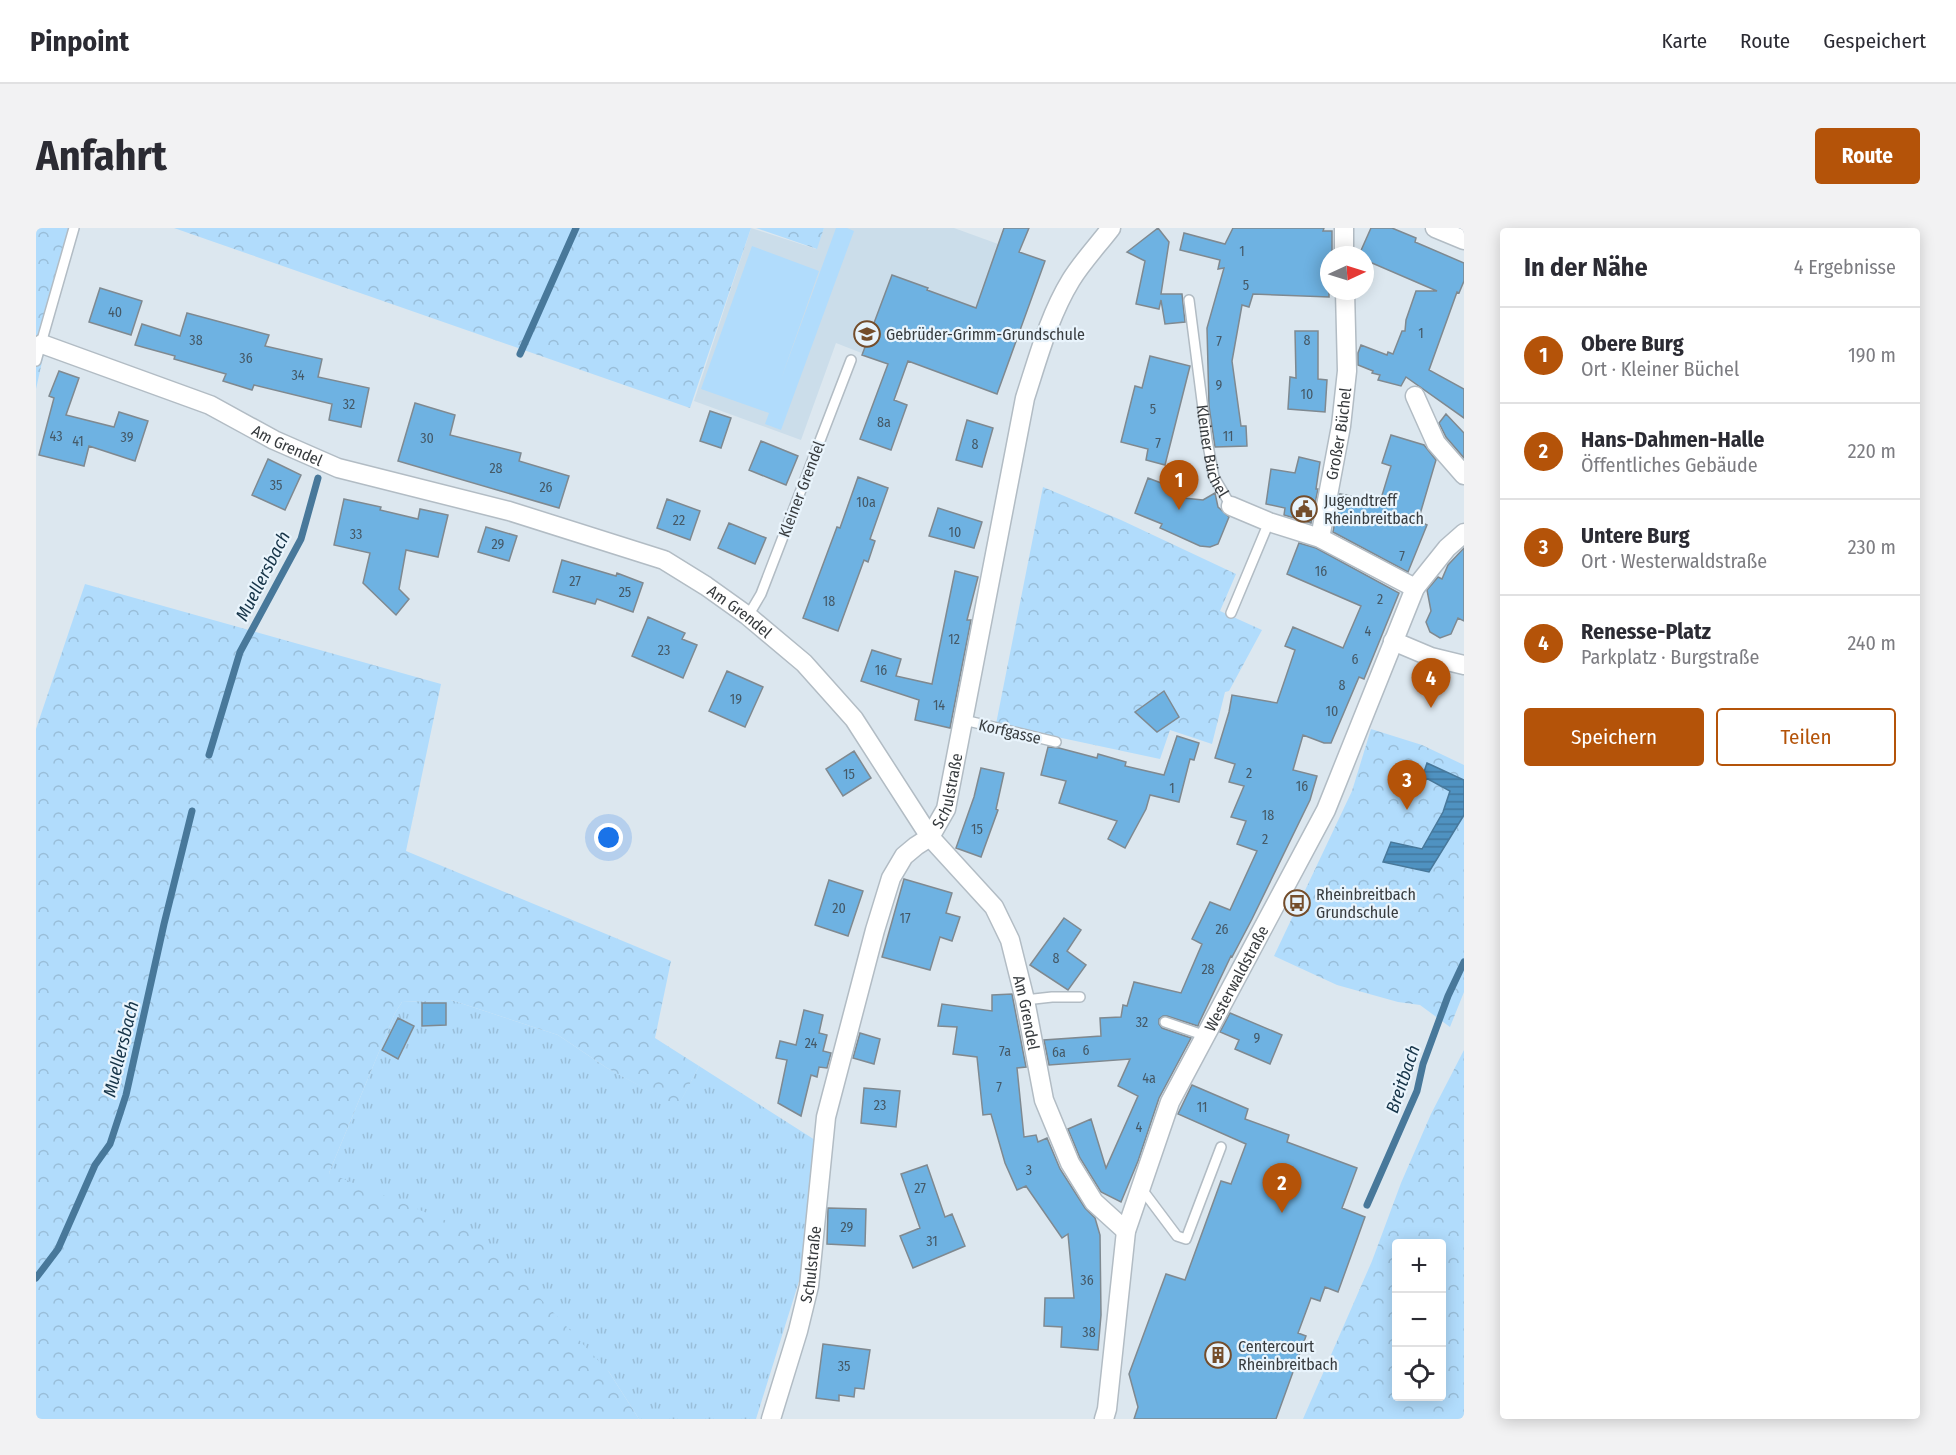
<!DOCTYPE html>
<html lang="de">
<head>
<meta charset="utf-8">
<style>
  :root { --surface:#fff; --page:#f2f2f3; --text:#2b2b33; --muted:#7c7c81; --line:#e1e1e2; --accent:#b45309 }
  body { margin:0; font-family:"Fira Sans Condensed",sans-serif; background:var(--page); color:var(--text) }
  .controls { position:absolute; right:18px; bottom:18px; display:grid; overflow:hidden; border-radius:6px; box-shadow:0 3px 15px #0003 }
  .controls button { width:54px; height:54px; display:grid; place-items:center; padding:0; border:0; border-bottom:2px solid var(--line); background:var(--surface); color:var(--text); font:30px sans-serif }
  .compass { position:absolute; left:1284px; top:18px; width:54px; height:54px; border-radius:50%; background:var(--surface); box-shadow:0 3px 15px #0003; rotate:86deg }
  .you { position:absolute; left:573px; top:610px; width:21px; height:21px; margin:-15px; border:4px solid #fff; border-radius:50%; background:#1a73e8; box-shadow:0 0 0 9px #1a73e833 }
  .badge { display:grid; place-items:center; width:39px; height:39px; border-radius:50%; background:var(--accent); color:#fff; font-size:20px; font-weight:700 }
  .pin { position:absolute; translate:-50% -50px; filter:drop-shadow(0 2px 3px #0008) }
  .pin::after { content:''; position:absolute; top:32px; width:21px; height:18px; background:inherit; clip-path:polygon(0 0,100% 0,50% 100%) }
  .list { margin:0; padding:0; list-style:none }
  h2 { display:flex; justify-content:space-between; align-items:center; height:78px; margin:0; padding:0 24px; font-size:26px }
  h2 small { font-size:20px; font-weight:400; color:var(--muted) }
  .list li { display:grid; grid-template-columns:39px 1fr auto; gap:18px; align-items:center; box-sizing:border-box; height:96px; padding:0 24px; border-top:2px solid var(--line) }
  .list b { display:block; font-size:22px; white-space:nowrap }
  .list p { margin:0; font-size:20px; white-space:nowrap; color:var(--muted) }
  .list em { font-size:20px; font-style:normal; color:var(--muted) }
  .actions { display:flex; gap:12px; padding:18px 24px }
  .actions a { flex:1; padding:14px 0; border:2px solid var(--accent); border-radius:6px; text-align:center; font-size:21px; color:var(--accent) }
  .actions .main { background:var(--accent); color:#fff }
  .icon { flex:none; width:33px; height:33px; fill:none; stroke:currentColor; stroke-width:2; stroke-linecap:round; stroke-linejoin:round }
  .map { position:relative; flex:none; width:1428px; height:1191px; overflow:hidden; border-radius:6px }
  header { display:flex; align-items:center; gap:36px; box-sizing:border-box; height:84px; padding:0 30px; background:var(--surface); border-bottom:2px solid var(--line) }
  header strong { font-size:28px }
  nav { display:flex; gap:33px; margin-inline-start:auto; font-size:21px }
  .intro { display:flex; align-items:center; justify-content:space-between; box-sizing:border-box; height:144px; padding:0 36px }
  h1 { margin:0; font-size:42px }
  .button { padding:15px 27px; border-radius:6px; background:var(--accent); color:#fff; font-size:21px; font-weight:700 }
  main { display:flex; gap:36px; padding:0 36px }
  aside { flex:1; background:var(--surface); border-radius:6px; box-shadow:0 3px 15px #0003 }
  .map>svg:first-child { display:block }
  .built { fill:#cbddea }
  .grass { fill:url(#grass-tufts) }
  .forest { fill:url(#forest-crowns); fill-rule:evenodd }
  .garden { fill:#b1dcfc }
  .water { fill:url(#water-rules); stroke:#48789a; stroke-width:1.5 }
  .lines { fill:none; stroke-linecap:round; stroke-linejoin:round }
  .stream { stroke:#48789a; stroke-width:7 }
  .building { fill:#6eb2e2; stroke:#7f8990; stroke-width:1.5 }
  .service-casing { stroke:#b2bcc4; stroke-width:12 }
  .minor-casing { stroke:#b2bcc4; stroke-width:21 }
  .service { stroke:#fff; stroke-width:9 }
  .minor { stroke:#fff; stroke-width:18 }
  .labels { text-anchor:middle; stroke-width:4.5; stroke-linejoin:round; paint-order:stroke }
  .number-label { font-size:14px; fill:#455967 }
  .poi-label { font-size:16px; fill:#373b3e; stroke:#e9f4fc; text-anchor:start }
  .street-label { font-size:16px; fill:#373b3e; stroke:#e9f4fc }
  .water-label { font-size:18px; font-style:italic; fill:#163448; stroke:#e9f4fc }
</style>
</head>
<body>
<header>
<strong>Pinpoint</strong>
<nav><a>Karte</a><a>Route</a><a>Gespeichert</a></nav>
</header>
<div class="intro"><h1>Anfahrt</h1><a class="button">Route</a></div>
<main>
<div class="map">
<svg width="1428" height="1191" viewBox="0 0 1428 1191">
  <defs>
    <pattern id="grass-tufts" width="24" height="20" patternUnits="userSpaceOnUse" patternTransform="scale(1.5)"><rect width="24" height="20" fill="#b1dcfc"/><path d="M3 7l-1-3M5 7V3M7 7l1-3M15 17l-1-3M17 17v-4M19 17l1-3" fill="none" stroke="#99bed9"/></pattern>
    <pattern id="forest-crowns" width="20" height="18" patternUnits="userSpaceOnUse" patternTransform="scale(1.5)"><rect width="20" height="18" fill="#b1dcfc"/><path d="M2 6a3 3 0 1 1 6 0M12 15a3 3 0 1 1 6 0" fill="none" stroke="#99bed9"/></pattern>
    <pattern id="water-rules" width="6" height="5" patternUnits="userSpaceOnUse" patternTransform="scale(1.5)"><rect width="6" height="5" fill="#4f92c1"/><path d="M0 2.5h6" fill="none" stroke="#42789e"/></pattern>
  </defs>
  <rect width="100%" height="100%" fill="#dce7ef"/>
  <path class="built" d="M715 0 780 21 788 0H918L1009 33 961 166 872 133 869 142 800 115 765 212 658 173Z"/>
  <path class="grass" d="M415 772 522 807 571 840 642 878 663 838 779 912 764 1050 720 1191H603L573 1144 293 945 359 785 366 774Z"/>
  <path class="forest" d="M0 0H36L0 161Z
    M138 0H715L654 180Z
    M720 0H788L781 21Z
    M1007 259 1085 292 1200 346 1184 383 1226 402 1193 463 1189 464 1176 516 1134 502 1124 531 960 496Z
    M49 356 405 456 370 623 635 733 619 810 663 838 642 879 571 840 522 807 415 772 366 774 359 785 293 945 445 1007 573 1144 603 1191H0V501Z
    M1335 501 1386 517 1428 537V552L1391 535 1392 551 1414 563 1407 584 1386 621 1347 634 1393 644 1428 587V764L1414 799 1384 777 1362 774 1301 757 1238 728 1316 563Z
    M1428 822V1191H1267L1336 1033 1365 955 1395 886ZM1360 1016H1406V1168H1360Z"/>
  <path class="garden" d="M800 0H811L818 3 745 202 729 196 733 185 665 161 716 18 783 43 744 154Z"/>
  <path class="water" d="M1391 535 1428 552V587L1393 644 1347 634 1355 614 1386 621 1407 584 1414 563 1392 551 1385 553Z"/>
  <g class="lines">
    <path class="stream" d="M484 126 540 0
      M173 527 204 424 265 311 282 250
      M1331 977 1381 863 1387 836 1412 768 1428 734
      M0 1050 22 1021 59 937 74 916 90 867 128 696 156 583"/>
  </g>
  <path class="building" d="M968 0H993L983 24 1009 33 961 166 872 133 858 172 871 177 855 222 824 211 852 136 826 127 856 47 892 60 891 62 940 80Z
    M1122 0 1133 14 1125 66H1146L1149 94 1129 96 1125 72 1123 81 1100 76 1109 33 1091 24Z
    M1197 0H1288L1287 3H1296V27H1293V69L1217 66 1213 79 1206 77 1196 133 1205 198H1210L1211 218 1179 219 1173 178 1171 100 1188 40 1182 41 1184 32 1144 22 1148 5 1189 16Z
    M1335 0H1356L1380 10 1379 14 1428 35V53L1423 65 1421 64 1393 142 1428 161V190L1370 149 1365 158 1342 152 1344 147 1336 145 1337 143 1322 137V125L1325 117 1351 127 1352 124 1357 126 1366 103H1369L1370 92 1380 63H1401L1329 32V27H1323Z
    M64 60 106 73 95 107 53 94Z
    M151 85 233 107 229 118 286 131 282 149 333 160 325 199 293 192 296 176 218 157 216 162 187 153 190 146 138 131 139 128 99 117 106 96 144 108Z
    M1259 103H1282V151L1291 152 1289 184 1252 181 1254 149 1260 150Z
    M1114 128 1154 138 1129 237 1110 232 1112 221 1085 214 1099 158 1106 160Z
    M23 143 43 150 30 187 78 199 83 184 112 193 99 233 53 218 48 238 3 227 18 170 13 168Z
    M379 175 419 187 414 207 485 225 483 233 533 248 523 280 362 233Z
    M674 183 695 190 685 220 664 213Z
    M1410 186 1428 205V230L1410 209 1403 195Z
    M931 192 957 200 946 239 920 232Z
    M1355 207 1388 217 1400 232 1382 293 1391 297 1372 344 1297 304 1304 266 1344 274 1355 238 1346 235Z
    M725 213 762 228 750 257 713 242Z
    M1263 229 1284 234 1280 261H1282L1275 295 1248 287 1249 280 1230 276 1235 241 1259 245Z
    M232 231 265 247 249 282 216 267Z
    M822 249 852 260 834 311 839 313 832 334 828 332 802 403 767 390 801 299 804 300Z
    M1112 250 1141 261 1138 269 1167 272 1179 265 1182 279 1193 289 1182 316 1174 319 1164 318 1124 300 1126 296 1099 285Z
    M308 271 345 279 344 282 382 291 384 281 412 287 402 329 370 322 363 361 373 371 360 387 327 355 334 325 298 317Z
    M631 271 664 283 654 312 621 300Z
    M902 280 946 294 938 320 893 308Z
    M693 295 730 310 719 336 682 320Z
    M450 299 481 308 473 333 442 324Z
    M1263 315 1280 320 1363 365 1328 451 1323 449 1295 515H1288L1267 507 1257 542 1281 548 1274 572 1216 691 1196 729 1195 728 1163 795 1162 798 1131 788H1127L1123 791V796L1126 800 1155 810 1123 870 1102 933 1085 974 1065 964 1044 930 1032 901 1055 891 1070 940 1102 868 1082 858 1094 831 1013 837 1008 812 1065 808 1064 790 1085 789 1087 777 1091 778 1098 754 1145 765 1166 716 1156 711 1174 674 1194 682 1221 623 1201 616 1210 593 1195 589 1208 558 1193 554 1199 536 1179 530 1193 484 1196 467 1241 475 1259 422 1249 418 1257 399 1307 420 1325 378 1251 346Z
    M1428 320V393L1422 390 1415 406 1404 410 1394 404 1390 394 1395 383 1391 362 1402 349 1406 351 1412 337Z
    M526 332 580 348 581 345 607 355 597 384 561 371 559 376 517 364Z
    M919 343 942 349 931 392H935L914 500 879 492 883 472 825 453 836 422 865 431 860 448 896 456Z
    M612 389 649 405 646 411 661 417 647 450 596 428Z
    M691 443 727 459 709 499 673 483Z
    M1128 463 1143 489 1121 504 1099 484Z
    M1141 508 1163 515 1158 532 1154 531 1143 574 1114 567 1110 581 1089 620 1072 611 1081 593 1023 575 1030 553 1005 547 1012 519 1023 520 1061 530 1062 526 1090 534 1089 538 1128 547Z
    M818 523 835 550 807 568 790 541Z
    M945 540 968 545 960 581 962 582 945 629 920 620 938 569Z
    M868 651 916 665 910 685 924 689 916 713 904 709 894 742 846 729Z
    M793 652 827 663 812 708 779 697Z
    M1028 690 1045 702 1031 723 1050 737 1032 762 994 737Z
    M976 766 990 839 981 840 988 909 1000 907 1002 914 1011 910 1024 941 1049 980 1059 990 1064 1007 1065 1087 1062 1122 1025 1119 1026 1099 1008 1098 1009 1070H1038L1032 1006 1026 1010 990 958 981 962 969 935 955 886 947 887 941 829 917 826 921 799 902 798 906 776 956 783V767Z
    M386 775H410V797L386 798Z
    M768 782 787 787 783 805 791 807 787 823 795 825 791 840 783 839 781 849 775 847 765 888 742 875 751 832 740 830 744 813 760 817Z
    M1194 785 1246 807 1234 836 1199 821 1203 812 1184 804Z
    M362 790 378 798 362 831 346 822Z
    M824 805 844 811 838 836 817 830Z
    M1156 857 1212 881 1209 891 1253 907 1251 914 1321 940 1306 980 1329 989 1302 1064 1289 1059 1284 1073 1275 1070 1262 1105 1270 1108 1240 1191H1098L1102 1179 1093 1146 1130 1046 1149 1052 1185 953 1195 956 1210 916 1142 886Z
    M828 860 864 863 860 899 825 895Z
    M891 937 909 989 916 986 929 1018 877 1040 864 1008 884 1000 865 946Z
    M792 980 830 981 829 1018 791 1016Z
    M787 1116 834 1122 828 1161 819 1160 818 1169 803 1167V1173L780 1170Z"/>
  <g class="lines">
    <g class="service-casing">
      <g id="service">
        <path id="s1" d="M1153 72 1171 212 1178 249 1195 278"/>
        <path d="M0 133 38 0"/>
        <path d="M1195 385 1233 294"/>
        <path d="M712 388 725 366 815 132"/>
        <path d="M928 492 1020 514"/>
        <path d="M989 772 1016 769H1044"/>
        <path d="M1129 794 1170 808"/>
        <path d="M1105 960 1141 1008 1150 1011 1185 919"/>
      </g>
    </g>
    <g class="minor-casing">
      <g id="minor">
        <path d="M1308 0V27"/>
        <path d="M1399 0 1428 12"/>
        <path id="s2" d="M6 116 174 177 238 212 302 240 473 283 628 332 670 358 712 388 768 435 818 491 894 609 958 679 974 712 989 772 1008 872 1034 935 1058 974 1090 1003"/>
        <path d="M1379 168 1400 215 1428 247"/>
        <path d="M1195 278 1233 294 1284 310 1379 360"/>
        <path id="s3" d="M1284 310 1305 198 1311 143 1309 63"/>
        <path d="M1357 413 1395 429 1428 437"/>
        <path id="s4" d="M735 1191 762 1103 773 1058 790 889 839 702 855 650 868 628 880 618 894 609 910 581 989 170C1002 130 1013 88 1035 52 1046 34 1062 17 1075 0"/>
        <path id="s5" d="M1068 1191 1071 1181 1090 1003 1134 874 1290 582 1379 360 1411 320 1428 305"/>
      </g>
    </g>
    <use href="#service" class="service"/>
    <use href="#minor" class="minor"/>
  </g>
  <defs>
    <g id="school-ring" transform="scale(1.35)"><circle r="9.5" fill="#e9f4fc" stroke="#744d2b" stroke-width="1.5"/><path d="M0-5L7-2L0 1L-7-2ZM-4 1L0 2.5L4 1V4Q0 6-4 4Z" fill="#744d2b"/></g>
    <g id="civic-ring" transform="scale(1.35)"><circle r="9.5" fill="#e9f4fc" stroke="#744d2b" stroke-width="1.5"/><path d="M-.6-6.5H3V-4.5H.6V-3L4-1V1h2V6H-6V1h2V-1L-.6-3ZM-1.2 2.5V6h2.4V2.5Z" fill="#744d2b"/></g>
    <g id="bus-ring" transform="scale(1.35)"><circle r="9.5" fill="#e9f4fc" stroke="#744d2b" stroke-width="1.5"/><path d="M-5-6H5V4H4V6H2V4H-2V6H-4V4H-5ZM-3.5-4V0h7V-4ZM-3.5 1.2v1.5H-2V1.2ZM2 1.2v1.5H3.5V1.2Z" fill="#744d2b"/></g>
    <g id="building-ring" transform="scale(1.35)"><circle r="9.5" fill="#e9f4fc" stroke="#744d2b" stroke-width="1.5"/><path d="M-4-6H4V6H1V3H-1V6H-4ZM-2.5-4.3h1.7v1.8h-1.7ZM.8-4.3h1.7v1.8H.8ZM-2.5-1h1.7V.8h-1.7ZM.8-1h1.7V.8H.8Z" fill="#744d2b"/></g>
  </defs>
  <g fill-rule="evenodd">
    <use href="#school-ring" x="831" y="106"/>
    <use href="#civic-ring" x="1268" y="281"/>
    <use href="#bus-ring" x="1261" y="675"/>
    <use href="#building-ring" x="1182" y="1127"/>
  </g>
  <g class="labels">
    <g class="number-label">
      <text x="1206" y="28">1</text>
      <text x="1210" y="62">5</text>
      <text x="79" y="89">40</text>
      <text x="1385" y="110">1</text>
      <text x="160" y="117">38</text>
      <text x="1271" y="117">8</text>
      <text x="1183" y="118">7</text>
      <text x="210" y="135">36</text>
      <text x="262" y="152">34</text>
      <text x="1183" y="162">9</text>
      <text x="1271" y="171">10</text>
      <text x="313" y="181">32</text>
      <text x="1117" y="186">5</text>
      <text x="848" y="199">8a</text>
      <text x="20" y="213">43</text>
      <text x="1192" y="213">11</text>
      <text x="91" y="214">39</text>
      <text x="391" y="215">30</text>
      <text x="42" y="218">41</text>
      <text x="1122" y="220">7</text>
      <text x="939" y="221">8</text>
      <text x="460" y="245">28</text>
      <text x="240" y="262">35</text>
      <text x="510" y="264">26</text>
      <text x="830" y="279">10a</text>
      <text x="643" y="297">22</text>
      <text x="919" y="309">10</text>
      <text x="320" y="311">33</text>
      <text x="462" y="321">29</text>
      <text x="1366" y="333">7</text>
      <text x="1285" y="348">16</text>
      <text x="539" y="358">27</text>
      <text x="589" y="369">25</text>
      <text x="1344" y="376">2</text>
      <text x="793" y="378">18</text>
      <text x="1332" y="408">4</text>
      <text x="918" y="416">12</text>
      <text x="628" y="427">23</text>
      <text x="1319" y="436">6</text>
      <text x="845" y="447">16</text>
      <text x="1306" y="462">8</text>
      <text x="700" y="476">19</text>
      <text x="903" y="482">14</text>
      <text x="1296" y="488">10</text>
      <text x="1213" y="550">2</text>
      <text x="813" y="551">15</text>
      <text x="1266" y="563">16</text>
      <text x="1136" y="565">1</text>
      <text x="1232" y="592">18</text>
      <text x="941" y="606">15</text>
      <text x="1229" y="616">2</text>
      <text x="803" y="685">20</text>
      <text x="869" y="695">17</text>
      <text x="1186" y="706">26</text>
      <text x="1020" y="735">8</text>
      <text x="1172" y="746">28</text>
      <text x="1106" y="799">32</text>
      <text x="1221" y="815">9</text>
      <text x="775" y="820">24</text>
      <text x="1050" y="827">6</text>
      <text x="969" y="828">7a</text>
      <text x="1023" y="829">6a</text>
      <text x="1113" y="855">4a</text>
      <text x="963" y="864">7</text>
      <text x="844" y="882">23</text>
      <text x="1166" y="884">11</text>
      <text x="1103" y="904">4</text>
      <text x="993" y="947">3</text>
      <text x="884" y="965">27</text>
      <text x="811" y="1004">29</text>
      <text x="896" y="1018">31</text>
      <text x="1051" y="1057">36</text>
      <text x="1053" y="1109">38</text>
      <text x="808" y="1143">35</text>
    </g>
    <g class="poi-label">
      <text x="850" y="112">Gebrüder-Grimm-Grundschule</text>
      <text x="1288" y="278">Jugendtreff<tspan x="1288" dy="18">Rheinbreitbach</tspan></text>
      <text x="1280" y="672">Rheinbreitbach<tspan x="1280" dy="18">Grundschule</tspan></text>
      <text x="1202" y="1124">Centercourt<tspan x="1202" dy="18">Rheinbreitbach</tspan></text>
    </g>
    <g class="street-label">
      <text dy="6" stroke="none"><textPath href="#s3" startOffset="106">Großer Büchel</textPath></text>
      <text dy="6" stroke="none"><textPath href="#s2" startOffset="266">Am Grendel</textPath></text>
      <text dy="6" stroke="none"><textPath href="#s1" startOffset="153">Kleiner Büchel</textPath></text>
      <text transform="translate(765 261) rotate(-69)" y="6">Kleiner Grendel</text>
      <text dy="6" stroke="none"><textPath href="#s2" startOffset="752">Am Grendel</textPath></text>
      <text transform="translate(974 503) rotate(13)" y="6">Korfgasse</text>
      <text dy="6" stroke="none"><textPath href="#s4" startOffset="664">Schulstraße</textPath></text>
      <text dy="6" stroke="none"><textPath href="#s5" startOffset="466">Westerwaldstraße</textPath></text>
      <text dy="6" stroke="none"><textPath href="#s2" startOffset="1256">Am Grendel</textPath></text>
      <text dy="6" stroke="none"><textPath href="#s4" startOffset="160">Schulstraße</textPath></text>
    </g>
    <g class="water-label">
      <text transform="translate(227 348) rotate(-63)" y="6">Muellersbach</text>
      <text transform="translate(85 821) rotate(-76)" y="6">Muellersbach</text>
      <text transform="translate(1367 851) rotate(-71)" y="6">Breitbach</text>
    </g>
  </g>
</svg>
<div class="controls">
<button>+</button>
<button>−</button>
<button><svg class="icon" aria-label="locate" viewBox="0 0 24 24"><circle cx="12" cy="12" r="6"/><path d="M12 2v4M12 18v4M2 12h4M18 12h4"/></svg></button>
</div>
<svg class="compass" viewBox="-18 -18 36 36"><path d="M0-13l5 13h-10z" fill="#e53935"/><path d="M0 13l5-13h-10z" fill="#7c7c81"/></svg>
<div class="you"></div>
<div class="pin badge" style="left:1143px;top:282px">1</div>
<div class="pin badge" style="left:1246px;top:985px">2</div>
<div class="pin badge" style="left:1371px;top:582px">3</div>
<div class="pin badge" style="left:1395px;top:480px">4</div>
</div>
<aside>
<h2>In der Nähe<small>4 Ergebnisse</small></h2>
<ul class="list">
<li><span class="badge">1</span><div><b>Obere Burg</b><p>Ort · Kleiner Büchel</p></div><em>190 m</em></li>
<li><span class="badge">2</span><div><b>Hans-Dahmen-Halle</b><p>Öffentliches Gebäude</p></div><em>220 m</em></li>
<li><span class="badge">3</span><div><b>Untere Burg</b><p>Ort · Westerwaldstraße</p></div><em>230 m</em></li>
<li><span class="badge">4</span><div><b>Renesse-Platz</b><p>Parkplatz · Burgstraße</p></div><em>240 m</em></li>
</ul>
<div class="actions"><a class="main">Speichern</a><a>Teilen</a></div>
</aside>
</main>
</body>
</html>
